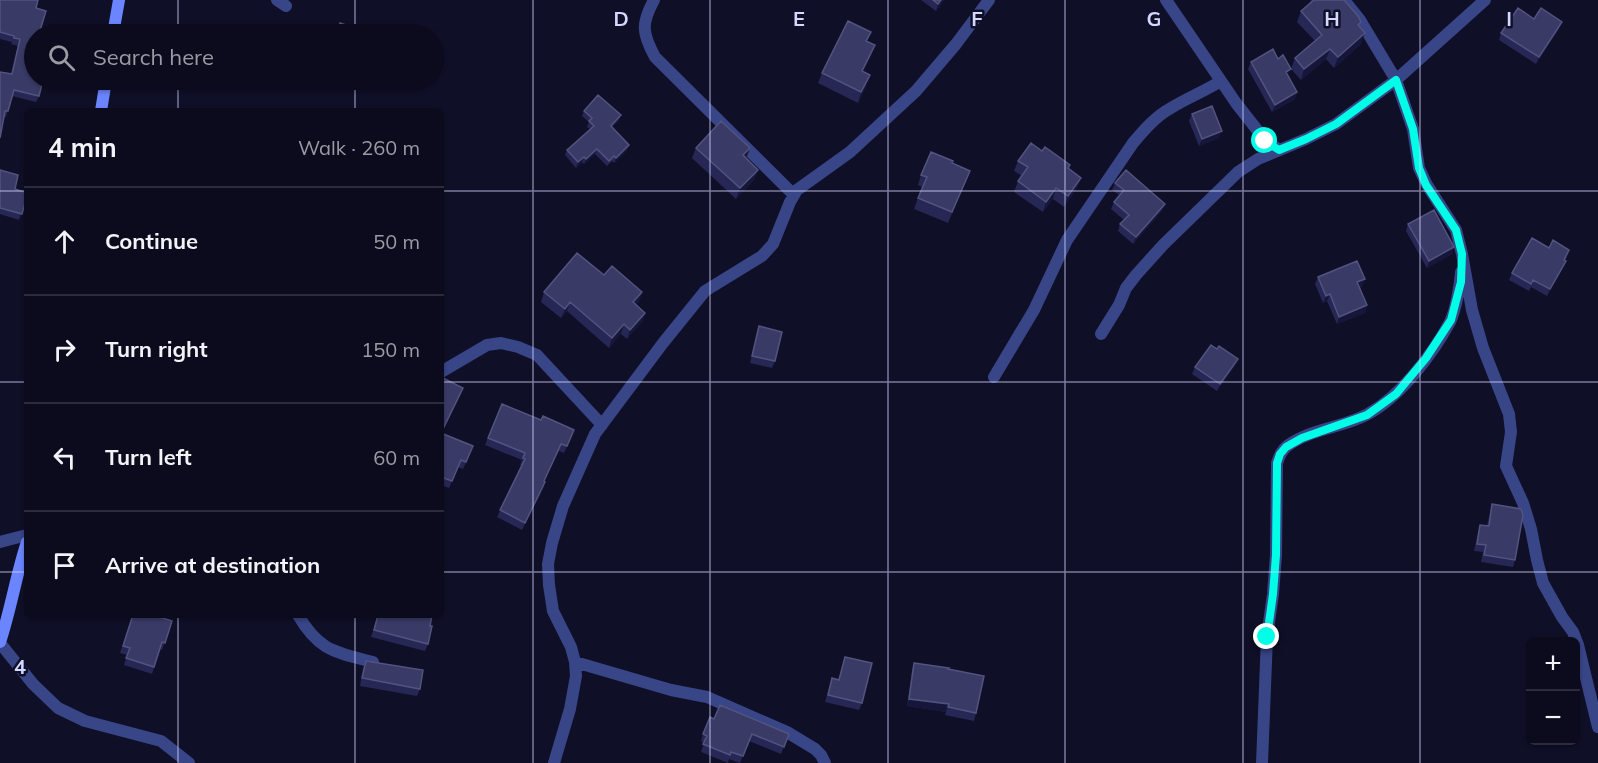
<!DOCTYPE html>
<html lang="en">
<head>
<meta charset="utf-8">
<style>
  :root { --surface:#0b0b1d; --page:#19192a; --text:#f1f3f6; --muted:#9a9ba4; --line:#2b2b3b }
  body { margin:0; font-family:Mulish,sans-serif; background:var(--page); color:var(--text) }
  .controls { position:absolute; right:18px; bottom:18px; display:grid; overflow:hidden; border-radius:9px; box-shadow:0 2px 4px #0004 }
  .controls button { width:54px; height:54px; display:grid; place-items:center; padding:0; border:0; border-bottom:2px solid var(--line); background:var(--surface); color:var(--text); font:30px sans-serif }
  .stop { position:absolute; width:18px; height:18px; margin:-14px; border:4px solid #00ffe7; border-radius:50%; background:#fff }
  .stop.end { background:#00ffe7; border-color:#fff; box-shadow:0 2px 6px #0008 }
  .list { margin:0; padding:0; list-style:none }
  h2 { display:flex; justify-content:space-between; align-items:center; height:78px; margin:0; padding:0 24px; font-size:26px }
  h2 small { font-size:20px; font-weight:400; color:var(--muted) }
  .list li { display:grid; grid-template-columns:39px 1fr auto; gap:18px; align-items:center; box-sizing:border-box; height:108px; padding:0 24px; border-top:2px solid var(--line) }
  .list b { display:block; font-size:22px; white-space:nowrap }
  .list em { font-size:20px; font-style:normal; color:var(--muted) }
  .icon { flex:none; width:33px; height:33px; fill:none; stroke:currentColor; stroke-width:2; stroke-linecap:round; stroke-linejoin:round }
  .map { position:relative; flex:none; width:1598px; height:763px; overflow:hidden }
  .search { position:absolute; background:var(--surface); box-shadow:0 2px 4px #0004; left:24px; top:24px; width:420px; height:66px; display:flex; align-items:center; gap:15px; box-sizing:border-box; padding:0 21px; border-radius:33px; color:var(--muted); font-size:22px }
  .panel { position:absolute; background:var(--surface); box-shadow:0 2px 4px #0004; left:24px; top:108px; width:420px; height:510px; border-radius:9px }
  .map>svg:first-child { display:block }
  .lines { fill:none; stroke-linecap:round; stroke-linejoin:round }
  .minor { stroke:#384587; stroke-width:12 }
  .secondary { stroke:#6b84ff; stroke-width:12 }
  .wall { fill:#272755 }
  .shaded-wall { fill:#16163b }
  .building { fill:#3a3a67; stroke:#52537f; stroke-width:1.5 }
  .route { stroke:#00ffe7; stroke-width:8 }
  .grid { fill:none; stroke:#d4d7ff; stroke-width:1.5; stroke-opacity:0.55 }
  .grid-label { font-size:20px; text-anchor:middle; font-weight:bold; fill:#d4d7ff; stroke:#0f0f27; stroke-width:5; stroke-linejoin:round; paint-order:stroke }
</style>
</head>
<body>
<div class="map">
<svg width="1598" height="763" viewBox="0 0 1598 763">
  <rect width="100%" height="100%" fill="#0f0f27"/>
  <g class="lines">
    <path class="minor" d="M277 0 286 6
      M654 0C641 24 642 33 655 57L794 195
      M1166 0 1236 103 1265 140 1279 150
      M1344 0 1360 20 1396 80 1413 129 1419 168 1427 185 1456 230 1462 254 1472 310 1483 348 1509 414 1511 432 1506 466 1523 503 1531 529 1537 560 1543 583 1562 617 1573 632 1578 645 1598 727
      M1101 334 1119 305 1126 288 1136 275 1163 245 1238 172 1258 159 1306 139 1336 124 1396 80 1485 0
      M441 372 487 345 501 343 518 347 537 355 602 425
      M994 377 1034 310 1067 240 1133 143C1144 130 1156 116 1171 108 1187 98 1205 91 1221 81
      M0 542 27 535
      M298 615C319 651 335 652 373 662
      M0 643 33 684 58 708 85 721 161 741 189 763
      M575 662 671 690 707 697 787 732 815 749 821 755 825 763
      M554 763 570 709 576 676 575 662 571 647 553 611 549 585 548 564 552 543 563 506 595 434 663 343 705 291 762 256 773 244 790 202 797 190 850 152 916 91 956 44 989 0
      M1262 763 1267 637 1273 594 1276 555 1277 463C1279 457 1281 451 1286 447 1308 429 1343 428 1368 414 1401 396 1432 355 1450 322 1456 309 1460 286 1461 272"/>
    <path class="secondary" d="M113 34 119 0
      M101 111 106 80
      M0 642C11 609 16 575 27 542"/>
  </g>
  <path class="wall" d="M0 0 36 8 34 48 39 96 36 102 12 96 6 117H4L11 74 18 46 11 44 12 42 0 39Z
    M921 0H944L936 11Z
    M1311 0H1344L1359 27 1361 44 1334 68 1326 59 1301 80 1291 69 1295 58 1315 41 1297 22 1301 11 1309 4Z
    M1534 19 1559 29 1536 64 1499 40 1501 33Z
    M871 32 867 42 875 45 863 72 866 86 858 103 818 83 822 73Z
    M1251 62 1288 76 1297 92 1295 99 1272 112 1248 69Z
    M348 80H361L359 84Z
    M584 111 619 120 612 127 627 150 614 163 612 161 607 166 595 154 584 164 582 162 576 168 565 155 567 150 590 129 587 127 589 122 582 116Z
    M1192 114 1219 138 1199 146 1189 121Z
    M696 148 746 158 758 170 754 180 736 199 692 158Z
    M1042 151 1070 165 1069 169 1077 188 1064 207 1053 199 1043 212 1014 192 1018 181 1022 176 1014 171 1018 161Z
    M952 164 970 171 948 223 914 209 922 187 918 185 921 175Z
    M0 170 15 189 27 196 19 220 0 214Z
    M1115 183 1162 211 1133 244 1118 231 1120 224 1124 220 1111 209 1114 202 1119 195 1112 190Z
    M1408 224 1454 247 1452 254 1427 268 1406 231Z
    M1567 257 1565 260 1563 268 1547 296 1531 287 1529 291 1509 280 1512 273Z
    M604 275 642 292 639 301 636 304 645 313 642 322 627 339 621 334 609 348 567 311 561 318 541 302 544 292Z
    M1318 277 1365 279 1362 286 1360 288 1367 305 1365 313 1337 324 1327 301 1323 303 1315 284Z
    M759 326 775 361 772 368 750 363Z
    M1235 366 1217 391 1192 374 1195 367Z
    M441 377 460 395 442 433 473 446 463 469 458 467 449 488 441 485Z
    M502 404 541 420 574 430 564 453 559 451 544 481 545 482 543 489 522 530 497 517 522 466 520 465 522 460 485 445Z
    M1492 504 1515 560 1513 567 1481 562 1483 552 1474 551 1478 532 1480 525 1487 526 1490 512Z
    M132 615 172 621 162 650 160 649 152 674 124 665 127 655 120 653Z
    M376 615H432L428 644 425 651 371 637 378 615Z
    M845 657 862 703 859 710 825 702 832 678 838 680Z
    M366 661 420 689 417 696 360 686 363 668Z
    M914 663 948 669 976 713 974 721 945 715 946 712 907 706 912 671Z
    M714 719 789 734 781 754 749 741 740 763 729 759 728 763 701 752 704 743 701 741 703 734Z"/>
  <path class="shaded-wall" d="M941 0H944L936 11 938 4Z
    M1562 22 1559 29 1536 64 1539 57Z
    M1365 33 1361 44 1334 68 1338 57Z
    M875 45 871 56 858 82 862 71Z
    M1330 49 1326 59 1301 80 1304 69Z
    M870 75 866 86 858 103 861 92Z
    M1297 92 1295 99 1272 112 1275 105Z
    M621 115 619 120 609 131 611 126Z
    M1222 131 1219 138 1199 146 1202 139Z
    M629 145 627 150 614 163 616 158Z
    M750 148 746 159 743 155Z
    M597 149 595 154 584 164 586 159Z
    M584 157 582 162 576 168 578 162Z
    M758 170 754 180 736 199 740 188Z
    M1081 178 1077 188 1064 207 1068 196Z
    M1056 188 1053 199 1043 212 1046 202Z
    M1165 204 1162 211 1133 244 1136 237Z
    M1454 247 1452 254 1427 268 1429 261Z
    M1566 261 1563 268 1547 296 1550 289Z
    M1365 279 1362 286 1355 290 1357 282Z
    M642 292 639 301 629 311 633 302Z
    M1330 294 1327 301 1323 303 1326 296Z
    M570 302 567 311 561 318 565 309Z
    M1367 305 1365 313 1337 324 1339 317Z
    M645 313 642 322 627 339 630 330Z
    M624 324 621 334 609 348 612 338Z
    M1238 359 1235 366 1217 391 1220 384Z
    M463 388 460 395 441 434V433Z
    M545 482 543 489 522 530 525 523Z
    M909 699 949 704 946 712 907 706Z"/>
  <path class="building" d="M0 0H38L36 8 46 11 39 34H34V80H43L39 96 14 90 8 111H5L0 138V72L12 74 20 39 14 38V36L0 32Z
    M933 0H941L938 4Z
    M1314 0H1344L1358 16 1361 22 1358 25 1365 33 1338 57 1330 49 1304 69 1295 58 1322 35 1301 11Z
    M1518 8 1534 19 1541 8 1562 22 1539 57 1501 33Z
    M848 21 871 32 866 41 875 45 862 71 870 75 861 92 822 73Z
    M340 23 372 34H336Z
    M1273 49 1278 59 1283 55 1291 69 1286 72 1297 92 1275 105 1251 62Z
    M598 95 621 115 611 126 629 145 616 158 614 156 609 161 597 149 586 159 584 157 578 162 567 150 594 126 589 121 592 118 584 111Z
    M1212 106 1222 131 1202 139 1192 114Z
    M721 121 750 148 743 155 758 170 740 188 696 148Z
    M1031 143 1042 151 1045 147 1070 165 1068 168 1081 178 1068 196 1056 188 1046 202 1018 181 1028 167 1018 161Z
    M931 152 953 161 952 163 970 171 952 212 918 198 927 177 921 175Z
    M0 170 18 175 15 189 27 193V196L22 214 0 208Z
    M1126 170 1165 204 1136 237 1120 224 1129 215 1114 202 1124 190 1115 183Z
    M1434 210 1454 247 1429 261 1408 224Z
    M1532 238 1549 248 1553 240 1569 250 1564 260 1566 261 1550 289 1533 280 1531 284 1512 273Z
    M577 253 604 275 612 266 642 292 633 302 645 313 630 330 624 324 612 338 570 302 565 309 544 292Z
    M1357 261 1365 279 1357 282 1367 305 1339 317 1330 294 1326 296 1318 277Z
    M759 326 782 332 775 361 752 356Z
    M1211 345 1217 349 1219 346 1238 359 1220 384 1195 367Z
    M441 377 463 388 441 433Z
    M502 404 541 420 543 416 574 430 567 446 561 444 544 481 545 482 525 523 500 510 525 459 523 458 525 453 488 438Z
    M441 433 473 446 466 462 461 460 452 481 441 477Z
    M1492 504 1521 509 1523 515 1515 560 1484 555 1486 545 1477 544 1480 525 1489 526Z
    M133 615H153L172 621 165 643 162 642 154 667 126 658 130 648 123 646Z
    M378 615H432L430 626H432L428 644 374 630Z
    M845 657 872 663 862 703 828 695 832 678 839 680Z
    M366 661 423 670 420 689 362 678Z
    M914 663 949 668 948 669 984 676 976 713 948 707 949 704 909 699Z
    M720 705 789 734 784 747 752 734 743 756 731 752 730 755 703 744 707 736 703 734 710 717 714 719Z"/>
  <g class="lines">
    <path class="route" d="M1265 141 1279 150 1306 139 1336 124 1396 80 1413 129 1419 168 1426 185 1456 230 1462 254 1461 282 1451 320 1426 358 1396 394 1367 415 1302 438 1286 447 1280 454 1277 463 1276 555 1273 594 1267 637"/>
  </g>
  <path class="grid" d="M178 0V34M355 0V34M533 0V763M710 0V763M888 0V763M1065 0V763M1243 0V763M1420 0V763M178 80V111M355 80V111M0 191H27M441 191H1598M0 382H27M441 382H1598M0 572H27M441 572H1598M178 615V763M355 615V763"/>
  <g class="grid-label">
    <text x="621" y="26">D</text>
    <text x="799" y="26">E</text>
    <text x="977" y="26">F</text>
    <text x="1154" y="26">G</text>
    <text x="1332" y="26">H</text>
    <text x="1509" y="26">I</text>
    <text x="20" y="674">4</text>
  </g>
</svg>
<div class="controls">
<button>+</button>
<button>−</button>
</div>
<div class="stop" style="left:1265px;top:141px"></div>
<div class="stop end" style="left:1267px;top:637px"></div>
<div class="search"><svg class="icon" aria-label="search" viewBox="0 0 24 24"><circle cx="10" cy="10" r="6"/><path d="M15 15l6 6"/></svg>Search here</div>
<section class="panel">
<h2>4 min<small>Walk · 260 m</small></h2>
<ul class="list">
<li><svg class="icon" aria-label="ahead" viewBox="0 0 24 24"><path d="M12 20V5M6 11l6-6 6 6"/></svg><div><b>Continue</b></div><em>50 m</em></li>
<li><svg class="icon" aria-label="right" viewBox="0 0 24 24"><path d="M7 20v-9h11M14 6l5 5-5 5"/></svg><div><b>Turn right</b></div><em>150 m</em></li>
<li><svg class="icon" aria-label="left" viewBox="0 0 24 24"><path d="M17 20v-9H6M10 6l-5 5 5 5"/></svg><div><b>Turn left</b></div><em>60 m</em></li>
<li><svg class="icon" aria-label="arrive" viewBox="0 0 24 24"><path d="M6 21V4h12l-3 4 3 4H6"/></svg><div><b>Arrive at destination</b></div></li>
</ul>
</section>
</div>
</body>
</html>
